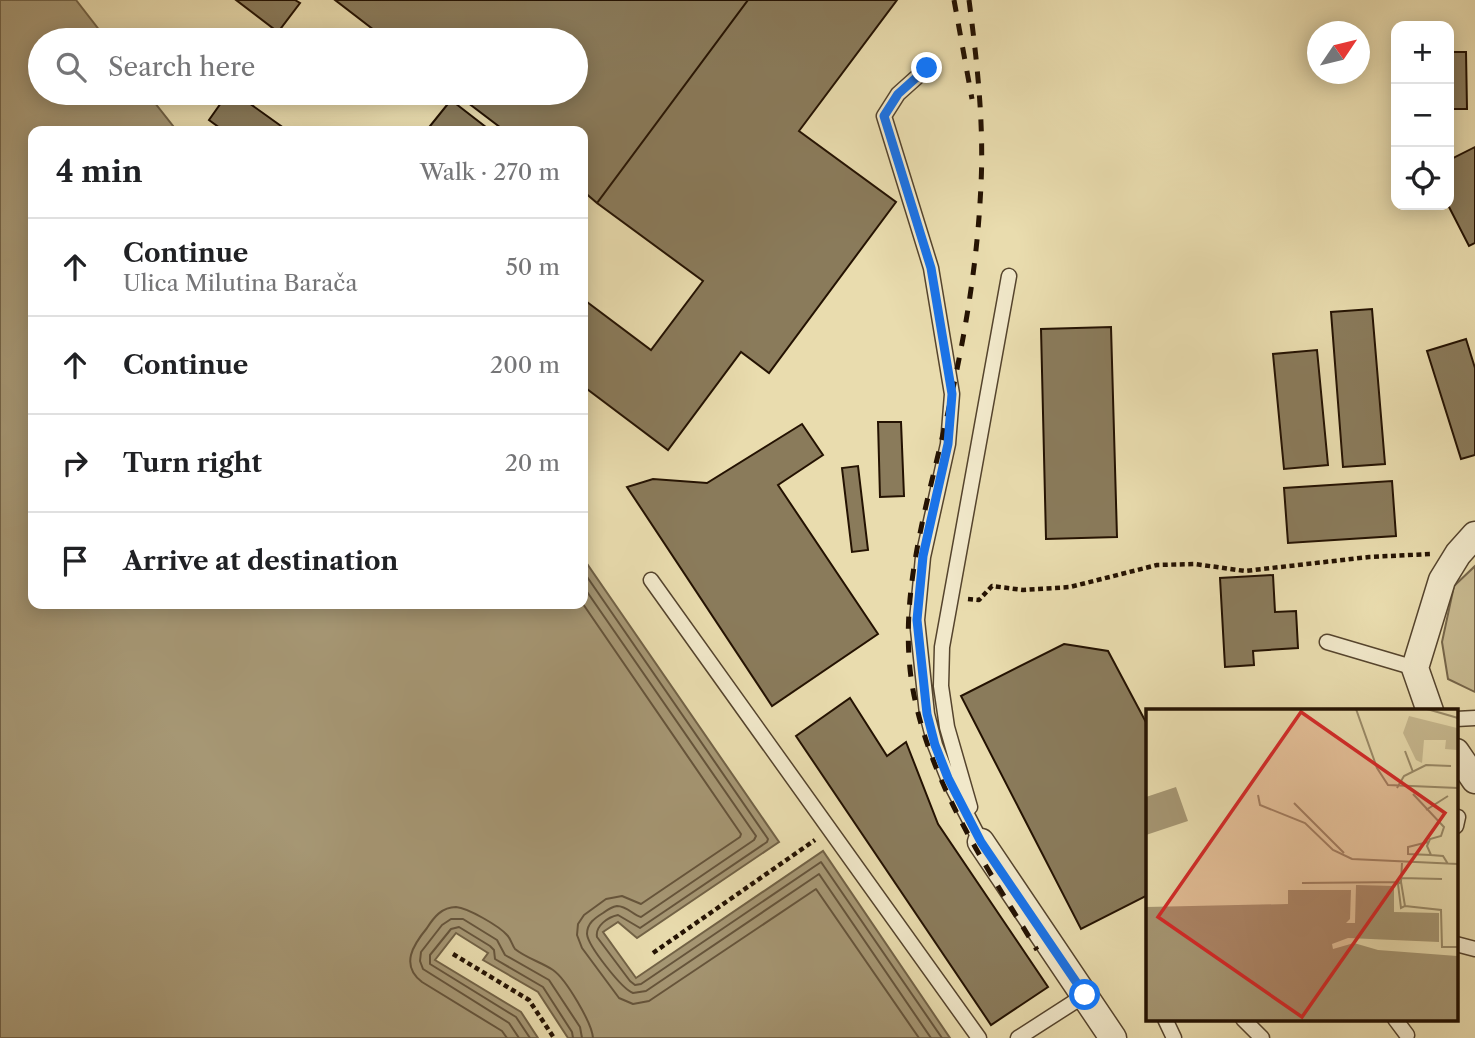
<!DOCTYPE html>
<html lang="en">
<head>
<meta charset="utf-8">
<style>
  :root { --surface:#fff; --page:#f6f6f6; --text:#202124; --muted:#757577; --line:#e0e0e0 }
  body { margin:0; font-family:"Libre Caslon Text",serif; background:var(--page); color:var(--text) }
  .controls { position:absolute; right:21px; top:21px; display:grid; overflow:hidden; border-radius:14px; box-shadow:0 4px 18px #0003 }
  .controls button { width:63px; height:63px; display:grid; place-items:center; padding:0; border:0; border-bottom:2px solid var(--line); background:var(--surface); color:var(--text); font:35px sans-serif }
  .compass { position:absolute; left:1307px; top:21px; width:63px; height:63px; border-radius:50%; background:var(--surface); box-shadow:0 4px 18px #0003; rotate:55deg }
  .stop { position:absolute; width:21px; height:21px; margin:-16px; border:5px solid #1a73e8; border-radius:50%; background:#fff }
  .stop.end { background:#1a73e8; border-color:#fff; box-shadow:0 2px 7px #0008 }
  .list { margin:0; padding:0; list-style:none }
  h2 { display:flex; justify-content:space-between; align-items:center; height:91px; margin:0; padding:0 28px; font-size:30px }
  h2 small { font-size:23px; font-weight:400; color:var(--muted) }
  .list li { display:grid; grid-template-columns:46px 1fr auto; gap:21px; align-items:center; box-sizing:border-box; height:98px; padding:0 28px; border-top:2px solid var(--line) }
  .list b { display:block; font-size:26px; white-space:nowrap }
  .list p { margin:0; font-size:23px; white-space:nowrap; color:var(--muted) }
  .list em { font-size:23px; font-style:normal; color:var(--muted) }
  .icon { flex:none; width:38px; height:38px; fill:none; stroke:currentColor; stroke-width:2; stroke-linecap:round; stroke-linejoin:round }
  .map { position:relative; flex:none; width:1475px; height:1038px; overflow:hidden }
  .search { position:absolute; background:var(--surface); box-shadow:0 4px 18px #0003; left:28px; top:28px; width:560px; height:77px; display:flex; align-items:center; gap:18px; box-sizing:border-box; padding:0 24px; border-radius:38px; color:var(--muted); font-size:26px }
  .panel { position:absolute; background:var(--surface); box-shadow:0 4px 18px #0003; left:28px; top:126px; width:560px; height:483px; border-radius:14px }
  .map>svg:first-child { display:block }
  .green { fill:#c8ba91; stroke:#76664a; stroke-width:2 }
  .water { fill:#a69774; stroke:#726246; stroke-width:2 }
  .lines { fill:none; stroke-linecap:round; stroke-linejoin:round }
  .shore { stroke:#65543b; stroke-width:2 }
  .building { fill:#8a7b5b; stroke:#241202; stroke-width:2 }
  .service-casing { stroke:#55442d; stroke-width:17 }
  .minor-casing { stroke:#55442d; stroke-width:29 }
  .path { stroke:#241202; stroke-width:4.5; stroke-dasharray:5 3.5; stroke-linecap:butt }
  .service { stroke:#f1e8ca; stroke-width:14 }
  .minor { stroke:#f1e8ca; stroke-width:26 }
  .rail { stroke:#241202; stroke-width:5; stroke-dasharray:12 12; stroke-linecap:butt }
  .route { stroke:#1a73e8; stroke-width:9 }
  .inset-road { fill:none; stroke:#9a8b69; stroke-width:2 }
  .view { fill:#d62828; fill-opacity:0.15; stroke:#d62828; stroke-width:3.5 }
  .inset-edge { fill:none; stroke:#241202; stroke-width:3.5 }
</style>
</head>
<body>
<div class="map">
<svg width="1475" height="1038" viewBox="0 0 1475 1038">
  <rect width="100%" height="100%" fill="#e9dcae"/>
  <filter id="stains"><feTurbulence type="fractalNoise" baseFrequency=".00286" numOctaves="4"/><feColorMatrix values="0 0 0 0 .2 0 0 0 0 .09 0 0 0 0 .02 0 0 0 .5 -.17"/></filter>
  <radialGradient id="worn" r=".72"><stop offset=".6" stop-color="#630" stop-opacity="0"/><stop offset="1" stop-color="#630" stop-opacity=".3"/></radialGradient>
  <path class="green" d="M1475 566V692L1448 679 1442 642 1454 586Z"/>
  <path class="water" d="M0 0H76L107 40H40V93H147L177 131H33V604H583V558L779 842 637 938 618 922 603 932 636 978 823 851 950 1038H568L538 992 483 960 488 953 456 933 435 960 521 1012 538 1038H0Z"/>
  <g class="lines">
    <path class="shore" d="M583 571 768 839 767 842 640 928 618 915C608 917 595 926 597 937L630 981 635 985 641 984 821 862 942 1038
      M583 586 756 836 754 840 641 917C633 915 627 906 617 906 611 907 607 910 603 913 595 918 587 923 587 934 588 946 622 989 633 993L646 991 819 874 931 1038
      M583 604 741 834 740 837 641 904 622 896 606 899 584 915 578 924 577 935 582 948 619 998 633 1004 649 1001 816 889 919 1038
      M507 1038 502 1031 422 982C400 965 413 945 427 928 434 917 442 907 456 907 468 908 499 926 507 935 511 939 512 945 515 949 526 958 541 962 553 970 566 979 592 1023 593 1038
      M519 1038 509 1023 423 969 420 961 421 952 442 925 451 919H463L497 940 505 955 549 980 580 1027 582 1038
      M530 1038 516 1017 430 964V955L451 929 459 927 490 946 494 950 495 959 543 987 572 1032 573 1038"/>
  </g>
  <path class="building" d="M236 0H295L300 3 278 32Z
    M335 0H748L597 203 583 191V131H505L455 93H576V40H387Z
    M748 0H897L799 131 896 202 769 373 741 352 668 450 583 386V299L651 350 703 281 597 203Z
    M1449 52H1466L1467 109H1449Z
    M228 93H235L288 131H224L209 120Z
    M451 100 491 131H426Z
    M1475 147V243L1469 246 1448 205 1449 160Z
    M1372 309 1385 464 1343 467 1331 312Z
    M1111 327 1117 537 1046 539 1041 329Z
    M1466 339 1475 368V455L1461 459 1427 351Z
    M1317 350 1328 465 1284 469 1273 354Z
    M878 422H901L904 496 880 497Z
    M802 424 823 455 778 485 878 634 772 706 627 487 653 479 707 483Z
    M858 466 868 550 852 552 842 468Z
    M1392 481 1396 536 1288 543 1284 488Z
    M1273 575 1275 612 1296 611 1298 648 1253 651 1254 665 1225 667 1220 578Z
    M1064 644 1108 651 1148 726V895L1081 929 961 696Z
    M850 698 887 756 906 742 938 824 1048 987 991 1025 796 736Z"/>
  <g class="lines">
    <g class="service-casing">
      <path id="service" d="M927 68 898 94 884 116 931 268 952 394 948 444 923 557 917 620 927 714 935 745 948 778 981 842
        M651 580 979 1038
        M1327 642 1415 668
        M1456 719 1475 718
        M970 807 947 727 941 686 942 647 1009 276
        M1456 826 1458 817
        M1456 944 1475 949
        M1165 1019 1174 1038
        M1243 1019 1262 1038
        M1395 1019 1407 1035
        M1018 1038 1085 995"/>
    </g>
    <g class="minor-casing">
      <path id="minor" d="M1430 711 1415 668 1442 580 1458 554 1475 535
        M1456 752 1475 780
        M981 842 1113 1038"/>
    </g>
    <path class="path" d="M968 599 979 600 992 586 1023 590 1070 587 1157 565 1195 564 1245 571 1369 557 1431 554
      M653 953 815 840
      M453 954 529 1000 554 1038"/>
    <use href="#service" class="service"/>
    <use href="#minor" class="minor"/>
    <path class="rail" d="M954 0 972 99
      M969 0C977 61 984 123 981 184 978 255 967 324 952 393 933 489 895 591 913 690 931 786 987 867 1037 950"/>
  </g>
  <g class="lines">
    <path class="route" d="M927 68 898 94 884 116 931 268 952 394 948 444 923 556 917 620 927 714 935 745 948 778 981 842 1085 995"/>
  </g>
  <g transform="translate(1146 709)">
    <rect width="312" height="312" fill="#e9dcae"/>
    <path d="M263 7 311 19V41L299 40 300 31H278L276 54 270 51 257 24Z" fill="#c8ba91"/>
    <path d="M30 78 42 112 0 126V88ZM210 176 248 177V203L293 204V233L202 229 186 235 187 240 208 234 232 241 311 247V311H0V198L142 195V181H205L204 210 200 214H209Z" fill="#a69774"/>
    <path class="inset-road" d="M210 0 231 59 242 76 312 79M281 0 312 9M259 42 267 63M251 79 258 67 280 56 305 57M267 85 298 118 295 127 284 130 281 137 285 146 297 147 302 155M112 86 114 96 159 114 187 141 206 150 312 155M148 94 198 144M280 101 302 87M282 133 262 138V145L285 146M255 169 296 170M255 173 259 197 255 199 252 175ZM156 174 255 173 256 154M259 197 295 201 296 238H312"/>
    <path class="view" d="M155 3 299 104 156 308 12 208Z"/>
    <rect width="312" height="312" class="inset-edge"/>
  </g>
  <rect width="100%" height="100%" filter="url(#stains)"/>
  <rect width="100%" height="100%" fill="url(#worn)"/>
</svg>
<div class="controls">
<button>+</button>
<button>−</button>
<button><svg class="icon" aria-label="locate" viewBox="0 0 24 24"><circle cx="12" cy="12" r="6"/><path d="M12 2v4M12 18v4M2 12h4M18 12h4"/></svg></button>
</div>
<svg class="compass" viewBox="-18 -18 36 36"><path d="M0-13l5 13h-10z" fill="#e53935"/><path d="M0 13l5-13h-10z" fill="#757577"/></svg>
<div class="stop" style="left:1085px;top:995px"></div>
<div class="stop end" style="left:927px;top:68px"></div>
<div class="search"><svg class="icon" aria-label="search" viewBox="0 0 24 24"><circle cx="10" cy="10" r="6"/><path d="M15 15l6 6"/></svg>Search here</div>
<section class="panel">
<h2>4 min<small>Walk · 270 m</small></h2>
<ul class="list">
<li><svg class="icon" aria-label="ahead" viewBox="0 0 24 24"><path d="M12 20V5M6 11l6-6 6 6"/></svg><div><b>Continue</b><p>Ulica Milutina Barača</p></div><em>50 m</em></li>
<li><svg class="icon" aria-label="ahead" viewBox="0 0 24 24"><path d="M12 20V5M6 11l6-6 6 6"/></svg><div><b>Continue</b></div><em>200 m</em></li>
<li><svg class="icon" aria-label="right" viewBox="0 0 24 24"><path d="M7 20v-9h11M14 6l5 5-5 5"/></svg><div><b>Turn right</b></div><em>20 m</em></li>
<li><svg class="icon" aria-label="arrive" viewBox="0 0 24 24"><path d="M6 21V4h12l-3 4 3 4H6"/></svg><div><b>Arrive at destination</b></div></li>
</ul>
</section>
</div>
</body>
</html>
